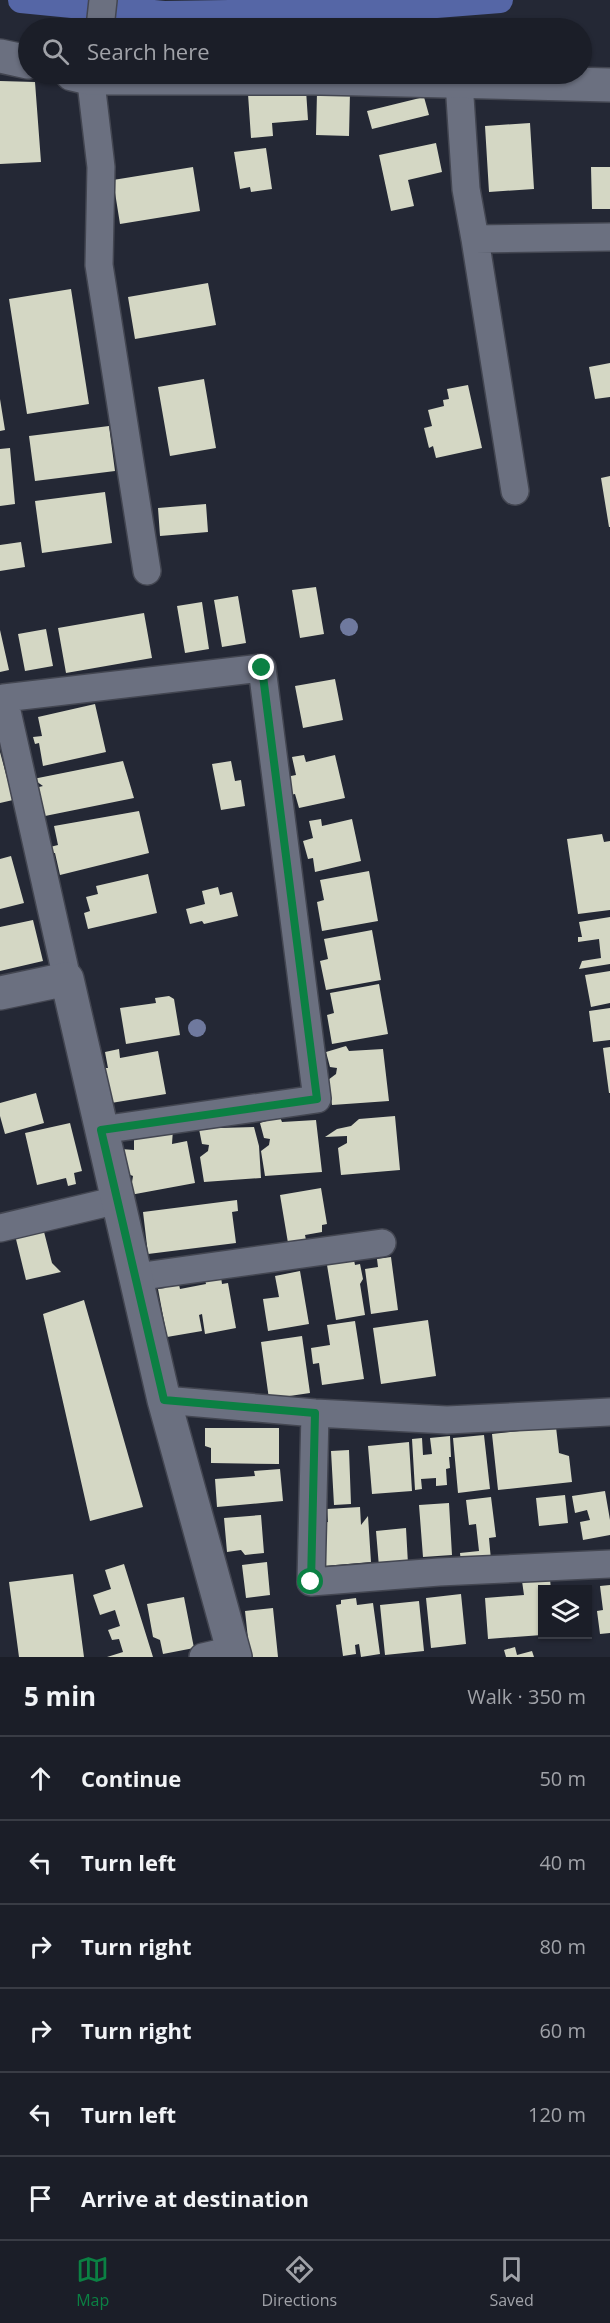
<!DOCTYPE html>
<html lang="en">
<head>
<meta charset="utf-8">
<style>
  :root { --surface:#1b1e28; --page:#242730; --text:#f1f3f6; --muted:#a0a2a8; --line:#393c45; --accent:#0b8043 }
  body { margin:0; font-family:"Open Sans",sans-serif; background:var(--page); color:var(--text) }
  .controls { position:absolute; right:18px; bottom:18px; display:grid; overflow:hidden; border-radius:0px; box-shadow:0 2px 4px #0004 }
  .controls button { width:54px; height:54px; display:grid; place-items:center; padding:0; border:0; border-bottom:2px solid var(--line); background:var(--surface); color:var(--text); font:30px sans-serif }
  .stop { position:absolute; width:18px; height:18px; margin:-14px; border:4px solid #0b8043; border-radius:50%; background:#fff }
  .stop.end { background:#0b8043; border-color:#fff; box-shadow:0 2px 6px #0008 }
  .list { margin:0; padding:0; list-style:none }
  h2 { display:flex; justify-content:space-between; align-items:center; height:78px; margin:0; padding:0 24px; font-size:26px }
  h2 small { font-size:20px; font-weight:400; color:var(--muted) }
  .list li { display:grid; grid-template-columns:39px 1fr auto; gap:18px; align-items:center; box-sizing:border-box; height:84px; padding:0 24px; border-top:2px solid var(--line) }
  .list b { display:block; font-size:22px; white-space:nowrap }
  .list em { font-size:20px; font-style:normal; color:var(--muted) }
  .icon { flex:none; width:33px; height:33px; fill:none; stroke:currentColor; stroke-width:2; stroke-linecap:round; stroke-linejoin:round }
  .map { position:relative; flex:none; width:610px; height:1657px; overflow:hidden }
  .search { position:absolute; background:var(--surface); box-shadow:0 2px 4px #0004; left:18px; right:18px; top:18px; height:66px; display:flex; align-items:center; gap:15px; box-sizing:border-box; padding:0 21px; border-radius:33px; color:var(--muted); font-size:22px }
  .sheet { height:582px; background:var(--surface) }
  nav { display:flex; justify-content:space-around; align-items:center; box-sizing:border-box; height:84px; border-top:2px solid var(--line); background:var(--surface); font-size:16px; color:var(--muted) }
  nav a { display:grid; justify-items:center; gap:3px }
  nav .on { color:var(--accent) }
  .map>svg:first-child { display:block }
  .lines { fill:none; stroke-linecap:round; stroke-linejoin:round }
  .canal { stroke:#5566a6; stroke-width:26 }
  .building { fill:#d4d7c4 }
  .street-casing { stroke:#434651; stroke-width:30 }
  .secondary-casing { stroke:#434651; stroke-width:36 }
  .street { stroke:#6b7080; stroke-width:27 }
  .secondary { stroke:#6b7080; stroke-width:33 }
  .tree { fill:#6f799e }
  .route { stroke:#0b8043; stroke-width:8 }
</style>
</head>
<body>
<div class="map">
<svg width="610" height="1657" viewBox="0 0 610 1657">
  <rect width="100%" height="100%" fill="#242835"/>
  <g class="lines">
    <path class="canal" d="M21 0 164 14 360 11 500 0"/>
  </g>
  <path class="building" d="M0 81 35 82 41 162 0 164Z
    M306 90 308 120 272 123 273 136 251 138 248 94Z
    M317 92H350L349 136 316 135Z
    M424 97 429 115 372 129 367 111Z
    M530 123 534 189 489 192 485 126Z
    M436 143 442 172 408 180 414 206 391 211 379 155Z
    M266 148 272 189 251 192 250 187 240 189 234 152Z
    M193 167 200 211 120 224 113 180Z
    M591 167H610V209H592Z
    M208 283 216 325 135 339 128 297Z
    M71 289 89 404 27 414 9 299Z
    M610 363V397L595 399 589 367Z
    M204 379 216 448 170 456 158 387Z
    M468 385 482 448 436 458 433 446 429 448 424 428 432 426 428 410 444 406 443 400 449 399 447 389Z
    M0 399 5 430 0 431Z
    M109 426 115 471 35 481 29 436Z
    M10 448 15 504 0 506V449Z
    M610 476V527H609L601 478Z
    M105 492 112 543 42 553 35 501Z
    M206 504 208 532 160 536 158 508Z
    M21 542 25 567 0 571V545Z
    M316 587 324 634 300 638 292 590Z
    M238 596 246 643 222 647 214 600Z
    M202 602 209 649 185 653 177 606Z
    M144 613 152 658 66 673 58 628Z
    M46 629 53 666 25 671 18 634Z
    M0 630 9 670 0 672Z
    M335 679 343 720 303 728 295 686Z
    M95 704 106 752 43 766 39 743 35 744 33 737 42 736 38 717Z
    M0 752 13 800 0 803Z
    M304 755 306 762 335 755 345 798 299 808 295 794 290 795 286 777 296 775 292 757Z
    M123 761 134 798 45 816 40 794 36 795 35 788 43 786 33 779Z
    M231 761 235 781 241 780 245 806 221 810 212 764Z
    M139 811 149 853 60 875 55 853H51L50 847 58 845 54 826Z
    M321 819 322 826 352 819 361 861 315 872 313 858 308 859 303 841 313 838 309 821Z
    M602 834 604 842 610 841V910L578 914 567 839Z
    M11 856 24 903 0 909V859Z
    M369 871 378 921 322 931 317 902 324 900 320 880Z
    M148 874 157 913 88 929 84 913 90 911 86 897 98 894 96 886Z
    M218 887 220 895 232 892 238 916 204 924 202 921 190 924 186 909 205 904 202 891Z
    M610 917V964L579 969 582 961 601 958 599 939 578 942V937H582L579 922Z
    M33 920 43 961 0 971V927Z
    M372 930 381 980 326 990 320 961 328 959 324 939Z
    M610 971V1003L591 1007 585 975Z
    M379 984 388 1034 332 1044 327 1015 334 1013 330 993Z
    M169 996 174 999 180 1035 126 1044 120 1008 156 1003 155 998Z
    M610 1008V1040L593 1042 589 1011Z
    M346 1046 349 1051 383 1049 389 1101 332 1105 328 1080 336 1074 337 1068 330 1067 326 1052Z
    M610 1047V1093H609L603 1048Z
    M119 1049 120 1058 158 1051 166 1094 111 1103 105 1068H108L105 1052Z
    M36 1093 44 1123 5 1134 0 1116V1103Z
    M395 1116 400 1170 341 1175 338 1148 347 1143V1136L325 1137 337 1129 351 1126 359 1119Z
    M280 1117 282 1122 316 1120 322 1172 265 1176 261 1151 269 1145 270 1139 264 1138 260 1123Z
    M70 1123 82 1171 74 1173 76 1184 68 1186 66 1178 37 1185 25 1133Z
    M218 1123 221 1128 254 1127 259 1146 261 1178 204 1182 200 1157 208 1151 209 1145 202 1144 199 1129Z
    M173 1129 172 1144 187 1141 195 1183 130 1195 133 1176 123 1172 121 1149 134 1150V1132Z
    M321 1188 327 1224 322 1225V1232L305 1235 306 1240 288 1243 280 1195Z
    M237 1200 238 1211 232 1212 236 1243 148 1254 143 1212Z
    M42 1224 52 1263 61 1272 26 1280 14 1231Z
    M391 1257 398 1310 371 1314 365 1269 378 1267 377 1259Z
    M354 1260 355 1265 360 1264 363 1279 360 1284 365 1315 336 1320 327 1265Z
    M300 1271 309 1324 268 1331 263 1299 279 1297 275 1276Z
    M221 1277 222 1284 228 1283 236 1328 205 1334 202 1314 199 1315 202 1331 167 1337 158 1289 165 1288 164 1284 178 1281 180 1289 206 1284 205 1280Z
    M84 1300 143 1507 90 1521 43 1314Z
    M428 1320 436 1376 381 1384 373 1328Z
    M355 1321 364 1379 322 1385 319 1363 313 1364 311 1348 330 1345 327 1325Z
    M302 1336 310 1393 269 1399 261 1342Z
    M556 1427 559 1453 569 1456 572 1482 498 1490 492 1434Z
    M205 1428H279V1464L211 1463V1448L205 1446Z
    M484 1435 490 1489 458 1493 453 1438Z
    M450 1436 451 1457H449L450 1468 446 1469 447 1485 436 1486V1478L421 1479 422 1489 415 1490 412 1439 422 1438 423 1455 432 1454 430 1438Z
    M409 1442 412 1491 372 1494 368 1446Z
    M349 1450 351 1504 334 1505 331 1451Z
    M280 1469 283 1501 217 1507 215 1479 255 1476 254 1471Z
    M605 1491 610 1520V1535L583 1540 580 1522 590 1520 587 1510 575 1513 572 1496Z
    M565 1495 568 1523 539 1526 536 1498Z
    M491 1497 496 1537 489 1538 491 1560 461 1563 460 1553 479 1551 476 1524 469 1525 466 1500Z
    M449 1503 452 1555 423 1557 419 1505Z
    M360 1507 361 1525 368 1516 371 1562 324 1566 321 1523 328 1522 327 1509Z
    M261 1515 264 1553 245 1555 241 1550 227 1552 224 1518Z
    M406 1528 408 1564 379 1567 376 1531Z
    M267 1562 270 1595 246 1598 242 1565Z
    M124 1564 153 1657H107L123 1652 119 1639 112 1640 108 1630 120 1626 115 1610 100 1615 93 1595 111 1589 105 1570Z
    M73 1574 84 1657H19L9 1582Z
    M550 1579 551 1590H542V1635L488 1639 485 1598 524 1595 522 1581Z
    M610 1585V1633L600 1634 597 1611 603 1610 600 1586Z
    M461 1594 466 1644 431 1648 426 1598Z
    M184 1597 194 1648 163 1654 160 1640 153 1637 147 1604Z
    M356 1598 357 1605 373 1603 380 1654 361 1657 359 1644 355 1645 356 1654 343 1656 336 1605 341 1604V1600Z
    M419 1601 424 1651 385 1655 380 1605Z
    M273 1608 278 1657H250L245 1611Z
    M515 1647 517 1655 532 1651 534 1657H506L504 1650Z"/>
  <g class="lines">
    <g class="street-casing">
      <path id="street" d="M100 28 103 0
        M90 74 101 167 99 265 147 571
        M459 82 466 189 475 239 610 237
        M475 239 515 491
        M67 979 4 698 262 668 317 1099 101 1130
        M0 1228 118 1200
        M136 1277 382 1243
        M164 1400 315 1413 447 1420 610 1412
        M315 1413 311 1582 439 1572 610 1564
        M203 1657 233 1650"/>
    </g>
    <g class="secondary-casing">
      <path id="secondary" d="M0 56 28 62
        M72 74 89 78H321L610 85
        M0 993 67 979 164 1400 235 1657"/>
    </g>
    <use href="#street" class="street"/>
    <use href="#secondary" class="secondary"/>
  </g>
  <g class="tree">
    <circle cx="349" cy="627" r="9"/>
    <circle cx="197" cy="1028" r="9"/>
  </g>
  <g class="lines">
    <path class="route" d="M262 668 317 1099 101 1130 164 1400 315 1413 311 1582"/>
  </g>
</svg>
<div class="controls">
<button><svg class="icon" aria-label="layers" viewBox="0 0 24 24"><path d="M12 4l9 5-9 5-9-5zM3 14l9 5 9-5"/></svg></button>
</div>
<div class="stop" style="left:311px;top:1582px"></div>
<div class="stop end" style="left:262px;top:668px"></div>
<div class="search"><svg class="icon" aria-label="search" viewBox="0 0 24 24"><circle cx="10" cy="10" r="6"/><path d="M15 15l6 6"/></svg>Search here</div>
</div>
<section class="sheet">
<h2>5 min<small>Walk · 350 m</small></h2>
<ul class="list">
<li><svg class="icon" aria-label="ahead" viewBox="0 0 24 24"><path d="M12 20V5M6 11l6-6 6 6"/></svg><div><b>Continue</b></div><em>50 m</em></li>
<li><svg class="icon" aria-label="left" viewBox="0 0 24 24"><path d="M17 20v-9H6M10 6l-5 5 5 5"/></svg><div><b>Turn left</b></div><em>40 m</em></li>
<li><svg class="icon" aria-label="right" viewBox="0 0 24 24"><path d="M7 20v-9h11M14 6l5 5-5 5"/></svg><div><b>Turn right</b></div><em>80 m</em></li>
<li><svg class="icon" aria-label="right" viewBox="0 0 24 24"><path d="M7 20v-9h11M14 6l5 5-5 5"/></svg><div><b>Turn right</b></div><em>60 m</em></li>
<li><svg class="icon" aria-label="left" viewBox="0 0 24 24"><path d="M17 20v-9H6M10 6l-5 5 5 5"/></svg><div><b>Turn left</b></div><em>120 m</em></li>
<li><svg class="icon" aria-label="arrive" viewBox="0 0 24 24"><path d="M6 21V4h12l-3 4 3 4H6"/></svg><div><b>Arrive at destination</b></div></li>
</ul>
</section>
<nav>
<a class="on"><svg class="icon" aria-label="map" viewBox="0 0 24 24"><path d="M3 6l6-2 6 2 6-2v14l-6 2-6-2-6 2zM9 4v14M15 6v14"/></svg>Map</a>
<a><svg class="icon" aria-label="directions" viewBox="0 0 24 24"><path d="M12 3l9 9-9 9-9-9zM9 14v-3h6M13 9l2 2-2 2"/></svg>Directions</a>
<a><svg class="icon" aria-label="saved" viewBox="0 0 24 24"><path d="M7 4h10v16l-5-4-5 4z"/></svg>Saved</a>
</nav>
</body>
</html>
